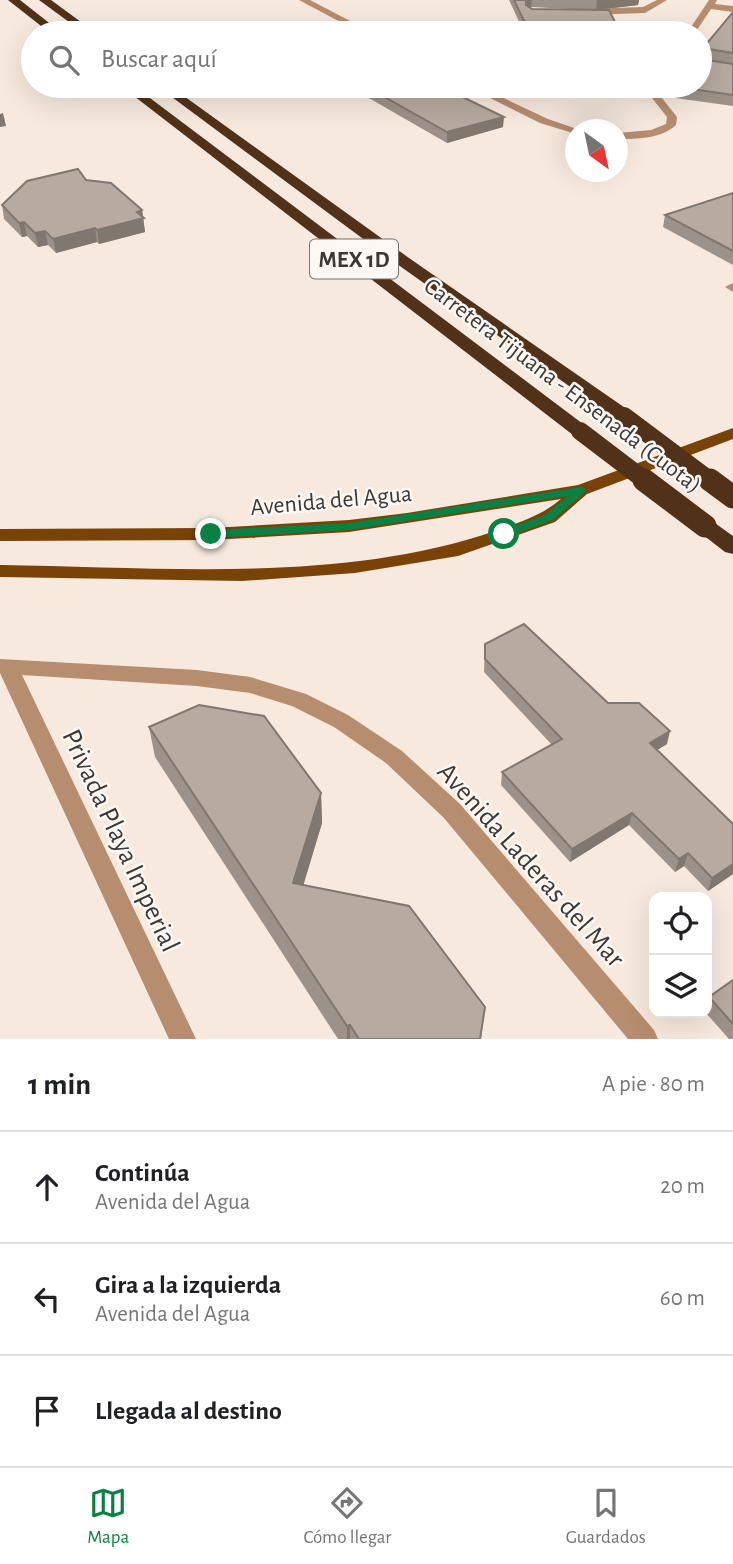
<!DOCTYPE html>
<html lang="es">
<head>
<meta charset="utf-8">
<style>
  :root { --surface:#fff; --page:#f6f6f6; --text:#202124; --muted:#757577; --line:#e0e0e0; --accent:#0b8043 }
  body { margin:0; font-family:"Alegreya Sans",sans-serif; background:var(--page); color:var(--text) }
  .controls { position:absolute; right:21px; bottom:21px; display:grid; overflow:hidden; border-radius:14px; box-shadow:0 7px 28px #0002 }
  .controls button { width:63px; height:63px; display:grid; place-items:center; padding:0; border:0; border-bottom:2px solid var(--line); background:var(--surface); color:var(--text); font:35px sans-serif }
  .compass { position:absolute; left:565px; top:119px; width:63px; height:63px; border-radius:50%; background:var(--surface); box-shadow:0 7px 28px #0002; rotate:147deg }
  .stop { position:absolute; width:21px; height:21px; margin:-16px; border:5px solid #0b8043; border-radius:50%; background:#fff }
  .stop.end { background:#0b8043; border-color:#fff; box-shadow:0 2px 7px #0008 }
  .list { margin:0; padding:0; list-style:none }
  h2 { display:flex; justify-content:space-between; align-items:center; height:91px; margin:0; padding:0 28px; font-size:30px }
  h2 small { font-size:23px; font-weight:400; color:var(--muted) }
  .list li { display:grid; grid-template-columns:46px 1fr auto; gap:21px; align-items:center; box-sizing:border-box; height:112px; padding:0 28px; border-top:2px solid var(--line) }
  .list b { display:block; font-size:26px; white-space:nowrap }
  .list p { margin:0; font-size:23px; white-space:nowrap; color:var(--muted) }
  .list em { font-size:23px; font-style:normal; color:var(--muted) }
  .icon { flex:none; width:38px; height:38px; fill:none; stroke:currentColor; stroke-width:2; stroke-linecap:round; stroke-linejoin:round }
  .map { position:relative; flex:none; width:733px; height:1039px; overflow:hidden }
  .search { position:absolute; background:var(--surface); box-shadow:0 7px 28px #0002; left:21px; right:21px; top:21px; height:77px; display:flex; align-items:center; gap:18px; box-sizing:border-box; padding:0 24px; border-radius:38px; color:var(--muted); font-size:26px }
  .sheet { height:427px; background:var(--surface) }
  nav { display:flex; justify-content:space-around; align-items:center; box-sizing:border-box; height:98px; border-top:2px solid var(--line); background:var(--surface); font-size:19px; color:var(--muted) }
  nav a { display:grid; justify-items:center; gap:4px }
  nav .on { color:var(--accent) }
  .map>svg:first-child { display:block }
  .lines { fill:none; stroke-linecap:round; stroke-linejoin:round }
  .minor { fill:#b68d6e; fill-rule:evenodd }
  .major { fill:#794207; fill-rule:evenodd }
  .highway { fill:#513219; fill-rule:evenodd }
  .highway-bridge-far1 { stroke:#513219; stroke-width:18 }
  .highway-bridge { stroke:#513219; stroke-width:23 }
  .wall { fill:#9d928a; fill-rule:evenodd }
  .shaded-wall { fill:#807770 }
  .building { fill:#b7aaa0; stroke:#807770; stroke-width:2 }
  .route { fill:#0b8043 }
  .labels { text-anchor:middle; stroke-width:5; stroke-linejoin:round; paint-order:stroke }
  .shield { fill:#fef8f4; stroke:#77726e; stroke-width:2 }
  .shield-label { font-size:23px; font-weight:bold; fill:#3d3834 }
  .street-label { font-size:24px; fill:#3d3834; stroke:#fef8f4 }
  .near-street-label { font-size:28px; fill:#3d3834; stroke:#fef8f4 }
</style>
</head>
<body>
<div class="map">
<svg width="733" height="1039" viewBox="0 0 733 1039">
  <rect width="100%" height="100%" fill="#f7e9de"/>
  <g class="lines">
    <path class="minor" d="M299 0H310L373 33H361Z
      M657 0H667L645 13 586 15 582 12 586 9 643 7Z
      M709 0H717L715 4 733 6V12L711 9 695 33H687Z
      M466 86H478L548 119 580 130H576V134L540 123Z
      M650 86H660L658 93 677 117 676 125C661 139 637 139 618 139V133L651 130 666 124 667 117 648 93Z
      M733 283V292L725 287Z
      M0 659 197 670 250 677 306 694 348 715 402 751 460 804 654 1030 658 1039H628L444 818 386 763 334 727 292 706 250 693 197 686 22 675 196 1039H169L0 673Z"/>
    <path class="major" d="M733 428V439L587 494 555 522 458 556 355 573 242 581 0 577V565C161 567 341 584 495 531 520 522 541 516 561 499L349 532 211 540 0 541V529L211 528 349 520 407 513 578 485Z"/>
    <path class="highway" d="M8 0H20L62 33H50Z
      M39 0H51L96 33H84Z
      M121 86H134L587 427 590 431 587 435H573Z
      M157 86H170L409 258 631 412 633 416 631 420H617L397 264Z
      M705 519 712 521 733 536V554L725 552 698 531 694 526 698 521Z"/>
    <path class="highway-bridge-far1" d="M624 416 712 482
      M580 431 647 482"/>
    <path class="highway-bridge" d="M644 480 705 526
      M710 480 733 497"/>
  </g>
  <path class="wall" d="M509 0H639L638 5 597 10 616 24 615 33H530L523 30ZM531 7 589 10 532 9 530 8Z
    M733 12V106L668 97 670 86 701 57 703 48Z
    M348 86H445V88L503 127 447 143Z
    M86 180 142 210 145 232 99 244 97 242 56 253 48 245 38 247 27 236 22 237 4 219 2 205Z
    M733 193V265L663 227 665 215Z
    M485 644 608 703 667 744 657 750 733 824V874L708 891 684 866 675 872 629 825 570 862 501 785 502 772 552 745 484 672Z
    M149 727 321 793 322 823 303 885 485 1007 481 1039H338L155 757Z
    M733 980V1039H729L706 1013H707V1002L709 997Z"/>
  <path class="shaded-wall" d="M528 0H532L531 7 525 11 526 1Z
    M597 0H639L638 5 596 10Z
    M3 113 6 126 0 127V114Z
    M504 117 503 127 447 143V132Z
    M142 210 145 232 99 244 97 230 137 212Z
    M24 222 27 236 22 237 19 223Z
    M95 228 97 242 56 253 53 239Z
    M45 231 48 245 38 247 35 233Z
    M670 731 667 744 647 756 650 743Z
    M321 793 322 823 295 913 293 883Z
    M632 813 629 825 570 862 572 849Z
    M688 853 684 866 675 872 679 859Z
    M733 864V874L708 891 712 878Z
    M350 1025V1039H347V1026Z"/>
  <path class="building" d="M514 0H528L526 1V5L532 9 609 10 616 24 589 23 591 26 573 27 576 33H557L524 21Z
    M733 12V53L703 48Z
    M700 53 701 59 733 64V95L671 86H700Z
    M365 86H440L504 117 447 132Z
    M78 169 86 180 111 183 142 210 137 212 144 218 97 230 95 228 53 239 45 231 35 233 24 222 19 223 2 205 27 181Z
    M733 193V251L665 215Z
    M524 624 608 703H639L670 731 650 743 733 824V864L712 878 688 853 679 859 632 813 572 849 502 772 562 739 485 659V644Z
    M199 705 264 716 321 793 293 883 409 906 485 1007 480 1039H359L350 1025 347 1026 149 727Z
    M733 980V1024L709 997Z"/>
  <path class="route" d="M581 487 585 488V492L553 520 504 538 500 536V531L545 515 568 496 349 530 211 538 205 534 211 530 349 523Z"/>
  <g class="labels">
    <rect class="shield" x="310" y="239.5" width="88" height="39" rx="5"/>
    <g class="shield-label">
      <text x="354" y="267">MEX 1D</text>
    </g>
    <g class="street-label">
      <text transform="translate(563 385) rotate(37)" y="8">Carretera Tijuana - Ensenada (Cuota)</text>
      <text transform="translate(331 500) rotate(-5)" y="8">Avenida del Agua</text>
    </g>
    <g class="near-street-label">
      <text transform="translate(122 840) rotate(65)" y="10">Privada Playa Imperial</text>
      <text transform="translate(532 864) rotate(48)" y="10">Avenida Laderas del Mar</text>
    </g>
  </g>
</svg>
<div class="controls">
<button><svg class="icon" aria-label="locate" viewBox="0 0 24 24"><circle cx="12" cy="12" r="6"/><path d="M12 2v4M12 18v4M2 12h4M18 12h4"/></svg></button>
<button><svg class="icon" aria-label="layers" viewBox="0 0 24 24"><path d="M12 4l9 5-9 5-9-5zM3 14l9 5 9-5"/></svg></button>
</div>
<svg class="compass" viewBox="-18 -18 36 36"><path d="M0-13l5 13h-10z" fill="#e53935"/><path d="M0 13l5-13h-10z" fill="#757577"/></svg>
<div class="stop" style="left:504px;top:534px"></div>
<div class="stop end" style="left:211px;top:534px"></div>
<div class="search"><svg class="icon" aria-label="search" viewBox="0 0 24 24"><circle cx="10" cy="10" r="6"/><path d="M15 15l6 6"/></svg>Buscar aquí</div>
</div>
<section class="sheet">
<h2>1 min<small>A pie · 80 m</small></h2>
<ul class="list">
<li><svg class="icon" aria-label="ahead" viewBox="0 0 24 24"><path d="M12 20V5M6 11l6-6 6 6"/></svg><div><b>Continúa</b><p>Avenida del Agua</p></div><em>20 m</em></li>
<li><svg class="icon" aria-label="left" viewBox="0 0 24 24"><path d="M17 20v-9H6M10 6l-5 5 5 5"/></svg><div><b>Gira a la izquierda</b><p>Avenida del Agua</p></div><em>60 m</em></li>
<li><svg class="icon" aria-label="arrive" viewBox="0 0 24 24"><path d="M6 21V4h12l-3 4 3 4H6"/></svg><div><b>Llegada al destino</b></div></li>
</ul>
</section>
<nav>
<a class="on"><svg class="icon" aria-label="map" viewBox="0 0 24 24"><path d="M3 6l6-2 6 2 6-2v14l-6 2-6-2-6 2zM9 4v14M15 6v14"/></svg>Mapa</a>
<a><svg class="icon" aria-label="directions" viewBox="0 0 24 24"><path d="M12 3l9 9-9 9-9-9zM9 14v-3h6M13 9l2 2-2 2"/></svg>Cómo llegar</a>
<a><svg class="icon" aria-label="saved" viewBox="0 0 24 24"><path d="M7 4h10v16l-5-4-5 4z"/></svg>Guardados</a>
</nav>
</body>
</html>
